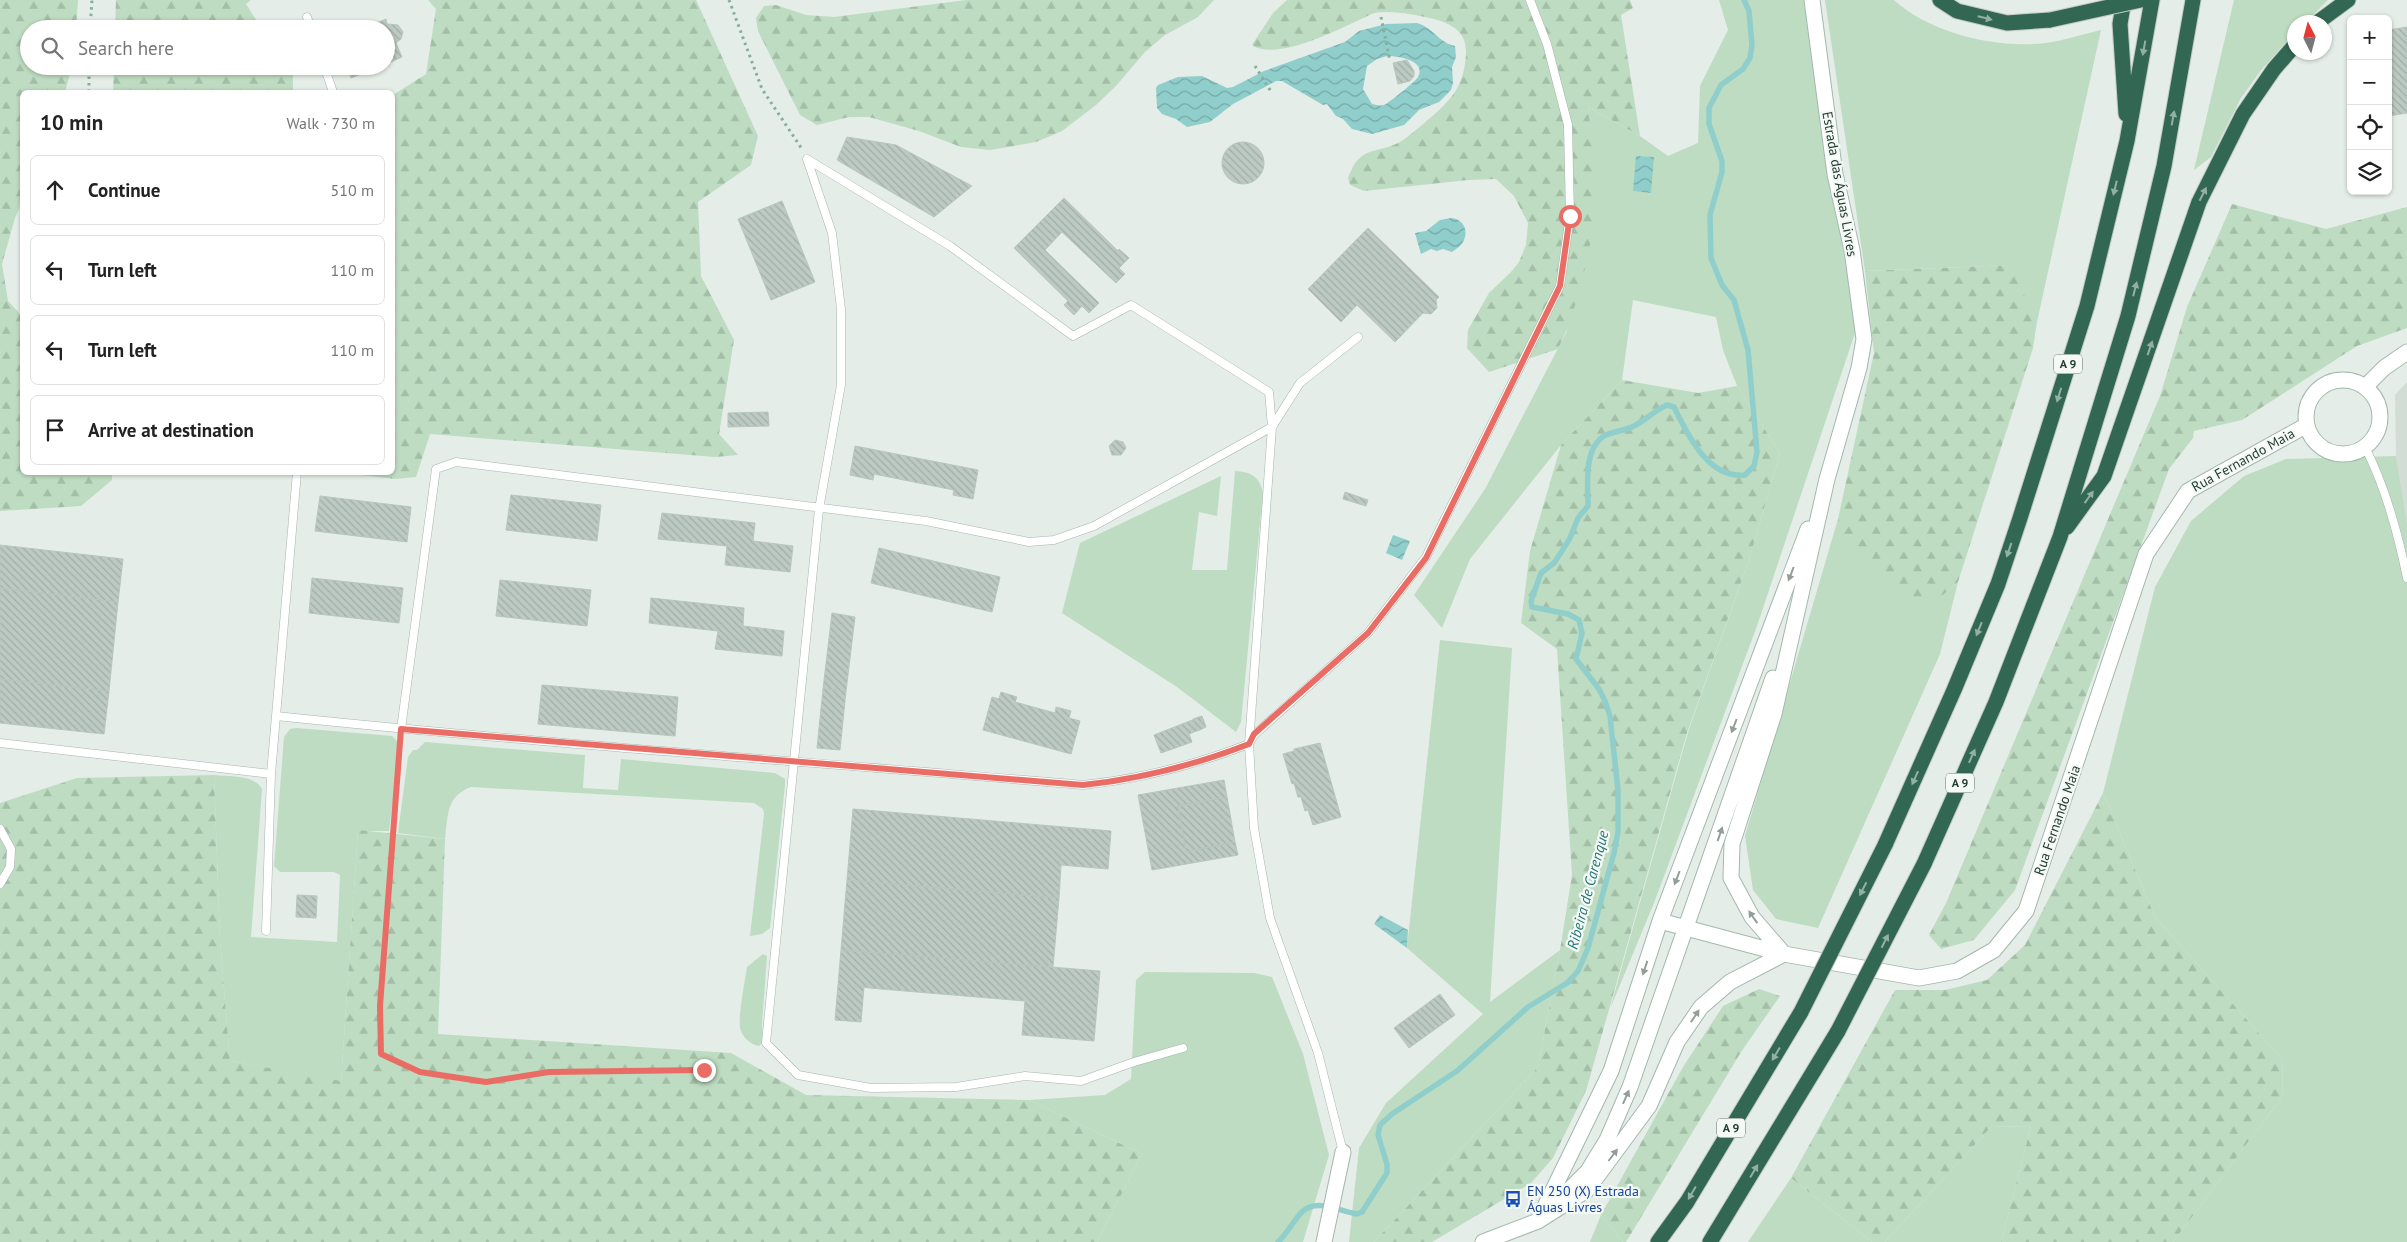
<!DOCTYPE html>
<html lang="en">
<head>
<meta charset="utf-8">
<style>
  :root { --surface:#fff; --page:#f6f6f6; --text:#222; --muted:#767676; --line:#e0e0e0 }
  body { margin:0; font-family:"PT Sans",sans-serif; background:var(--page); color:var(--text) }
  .controls { position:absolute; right:15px; top:15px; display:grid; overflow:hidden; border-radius:8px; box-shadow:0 1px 4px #0004 }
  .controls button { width:45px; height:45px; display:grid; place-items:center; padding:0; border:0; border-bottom:1px solid var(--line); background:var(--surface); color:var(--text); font:25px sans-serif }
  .compass { position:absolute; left:2287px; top:15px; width:45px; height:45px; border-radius:50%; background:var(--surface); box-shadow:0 1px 4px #0004; rotate:354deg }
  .stop { position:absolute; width:15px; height:15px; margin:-11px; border:4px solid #ea6d65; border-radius:50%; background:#fff }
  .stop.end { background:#ea6d65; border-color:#fff; box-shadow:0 1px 5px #0008 }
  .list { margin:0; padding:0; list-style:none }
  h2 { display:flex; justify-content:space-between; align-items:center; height:65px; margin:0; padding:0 20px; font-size:21px }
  h2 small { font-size:16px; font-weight:400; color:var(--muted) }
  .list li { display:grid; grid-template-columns:32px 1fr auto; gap:15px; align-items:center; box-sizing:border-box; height:70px; margin:0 10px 10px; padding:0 10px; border:1px solid var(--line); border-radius:8px }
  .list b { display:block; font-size:19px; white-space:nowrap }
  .list em { font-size:16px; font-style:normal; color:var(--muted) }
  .icon { flex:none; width:28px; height:28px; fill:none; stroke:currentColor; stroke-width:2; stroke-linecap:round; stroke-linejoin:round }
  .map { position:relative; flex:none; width:2407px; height:1242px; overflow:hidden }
  .search { position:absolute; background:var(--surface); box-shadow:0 1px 4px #0004; left:20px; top:20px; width:375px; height:55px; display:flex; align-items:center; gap:12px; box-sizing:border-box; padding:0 18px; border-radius:28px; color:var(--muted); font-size:19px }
  .panel { position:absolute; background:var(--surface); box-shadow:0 1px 4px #0004; left:20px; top:90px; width:375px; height:385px; border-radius:8px }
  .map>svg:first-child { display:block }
  .built { fill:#d2ddd6 }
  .green { fill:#bedcc1 }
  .forest { fill:url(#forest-firs) }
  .water { fill:url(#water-waves); fill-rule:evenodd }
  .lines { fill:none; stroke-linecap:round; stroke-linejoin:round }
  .stream { stroke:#90cecc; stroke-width:5.5 }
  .building { fill:url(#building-back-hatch); stroke:#b7c6bd }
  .lane-casing { stroke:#a7b5ad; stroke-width:9 }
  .street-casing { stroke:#a7b5ad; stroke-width:17 }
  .secondary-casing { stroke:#a3b8ad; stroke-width:17 }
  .highway-casing { stroke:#c2c9c6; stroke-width:17 }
  .path { stroke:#86ae9a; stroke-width:3; stroke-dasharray:2.5 4; stroke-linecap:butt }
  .lane { stroke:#fff; stroke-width:8 }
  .street { stroke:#fff; stroke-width:15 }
  .secondary { stroke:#fff; stroke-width:15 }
  .highway { stroke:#326853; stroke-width:15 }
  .highway-bridge-casing { stroke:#c2c9c6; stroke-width:17; stroke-linecap:butt }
  .highway-bridge { stroke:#326853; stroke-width:15 }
  .oneway { fill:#94b0a4 }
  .oneway2 { fill:#929e98 }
  .route { stroke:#ea6d65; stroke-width:6 }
  .labels { text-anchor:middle; stroke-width:4.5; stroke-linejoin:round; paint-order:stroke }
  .shield { fill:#f5f9f6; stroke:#63756d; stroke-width:1 }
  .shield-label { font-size:12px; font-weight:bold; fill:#243d32 }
  .street-label { font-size:14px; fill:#243d32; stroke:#f5f9f6 }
  .transit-label { font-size:14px; fill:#164399; stroke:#f5f9f6; text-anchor:start }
  .water-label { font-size:15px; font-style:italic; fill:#227675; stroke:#f5f9f6 }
</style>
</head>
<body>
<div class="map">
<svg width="2407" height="1242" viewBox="0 0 2407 1242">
  <defs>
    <pattern id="forest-firs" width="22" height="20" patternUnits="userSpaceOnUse" patternTransform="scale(1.25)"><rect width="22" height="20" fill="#bedcc1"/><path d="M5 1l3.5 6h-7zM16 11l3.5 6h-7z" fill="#a3bea6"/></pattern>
    <pattern id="water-waves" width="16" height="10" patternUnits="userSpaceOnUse" patternTransform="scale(1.25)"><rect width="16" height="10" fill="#90cecc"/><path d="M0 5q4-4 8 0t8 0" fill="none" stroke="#75a8a6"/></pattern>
    <pattern id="building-back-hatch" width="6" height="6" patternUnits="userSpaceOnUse" patternTransform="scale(1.25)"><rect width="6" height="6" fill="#bccac3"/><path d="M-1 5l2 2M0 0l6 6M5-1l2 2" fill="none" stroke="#a1aea8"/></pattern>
  </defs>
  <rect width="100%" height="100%" fill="#e4ede7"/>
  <path class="built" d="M2407 382V522L2396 456 2395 395Z"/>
  <path class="green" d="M1719 0H1806L1856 330 1757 626 1654 903 1610 1009 1689 729 1749 560 1780 453 1737 386 1723 350 1716 317 1633 300 1622 380 1561 445 1470 559 1442 628 1414 595 1485 489 1566 333 1597 189 1588 107 1640 136 1668 156 1698 143 1700 86 1728 30Z
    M1825 0H1894C1930 33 1996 49 2045 43 2063 41 2083 34 2101 30L2037 322 2009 265 1865 271Z
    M2234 0H2328L2306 22H2294V33L2262 69 2241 98 2211 157 2194 170Z
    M2396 456 2407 522V1242H2173L2282 1097 2283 1060 2155 917 2103 793 2155 587 2191 521 2244 476 2286 459Z
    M1235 471C1251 472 1259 476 1263 492L1241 722 1236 732 1177 687 1062 613 1080 543 1221 476 1217 516 1199 512 1192 570H1227Z
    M1838 519 1840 537 1943 595 1958 582 1940 654 1818 928 1776 919 1753 890 1745 836Z
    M1440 640 1512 648 1490 1002 1560 950 1538 1067 1374 1242H1349L1359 1148 1386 1103 1483 1014 1407 948Z
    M296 728 392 736 397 741 399 752 389 831H358L341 1082 230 1061 220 940 214 775C228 777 254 774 262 789L251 937 337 942 340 875 334 872H280L274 866 284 737 290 729Z
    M425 742 585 755 583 788 618 790 621 759 775 773 785 779V785L770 928 762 934 750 936 764 814 763 809 754 803 471 787C446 796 448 816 445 839L398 833 408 757 413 750H417Z
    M763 954 767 956 762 1024 763 1042 759 1046C751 1045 742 1037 740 1028 738 1016 745 981 747 967Z
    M1145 972 1254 973 1272 977 1303 1054 1329 1155 1303 1242H1097L1142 1154 1029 1100 1105 1095 1131 1079 1136 980Z
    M2031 1126 2001 1242H1885L1991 1127Z
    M1791 1178 1872 1242H1748Z
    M1601 1215 1623 1242H1590Z"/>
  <path class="forest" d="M0 0H78L76 29H29V66H72L65 92H22V201L15 218 2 264 8 301 22 316V472L112 473V480L81 506 0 511Z
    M116 0H251L246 4 262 29H115Z
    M428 0H696L758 136 751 165 698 202 701 276 734 340 719 434 738 455 715 457 430 434 416 477 395 479 345 473 392 472 393 95 426 74 436 9Z
    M966 0H1214L1198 17 1165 35 1145 52 1116 86 1096 105 1062 131 1036 142 990 150 961 147 919 131 869 117H849L817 125 800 115 758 31 756 18 764 6 776 5 806 15 834 17Z
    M1287 0H1630L1633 8 1621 15 1640 136 1588 107C1591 134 1598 164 1597 191 1595 235 1578 310 1558 349L1489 372 1467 348 1468 330 1489 293 1511 272 1519 262 1526 245 1528 223 1514 196 1496 179 1468 180 1364 191 1350 185 1348 178C1352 168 1355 160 1365 154 1373 150 1383 149 1391 146 1403 142 1412 133 1422 125 1448 103 1464 90 1466 54 1467 32 1452 24 1434 19 1415 15 1393 10 1374 13 1347 25 1278 63 1252 45L1273 13Z
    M114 66H287L293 76V92H113Z
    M2232 204 2326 229 2407 207V328L2357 346 2242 420 2194 431 2193 438 2169 469 2015 890 1974 940 1941 949 1929 935 1946 903 2160 396 2187 307Z
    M2010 265 2037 322 2033 348 1958 582 1943 595 1913 598 1839 536 1838 519 1874 353 1865 271Z
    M1622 380 1698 393 1737 386 1780 453 1749 560 1687 733 1586 1091 1553 1158 1531 1183 1432 1242H1374L1538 1067 1560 950 1572 875 1557 649 1521 623 1530 551 1561 445Z
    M214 775 220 940 230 1061 341 1081 358 830 445 839 438 1034 731 1053 806 1095 1029 1100 1142 1154 1097 1242H0V803L77 778Z
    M2103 793 2155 917 2283 1060 2282 1097 2173 1242H2001L2031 1126 1991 1127 1885 1242H1872L1791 1178 1895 990H1945L1987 980 2025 945Z
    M1759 989 1780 996 1741 1052 1626 1242H1623L1601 1215 1683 1067 1723 1006Z"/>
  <path class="water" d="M1417 23C1434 28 1439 43 1455 46L1456 57 1452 67 1453 83 1451 90 1439 102 1419 110 1404 125 1372 134 1352 129 1343 119 1336 116 1327 104 1323 105 1282 81H1276L1233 104 1210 122 1187 127 1176 119 1162 114 1157 108 1156 88 1158 85 1178 77 1202 76 1227 88 1233 87 1264 71 1345 42 1359 31 1386 24ZM1387 56C1397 56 1427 60 1418 77 1416 81 1389 103 1384 105 1380 106 1377 105 1372 104L1363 89 1367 66 1377 59Z
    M1636 156 1654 157 1651 193 1633 191Z
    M1451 218C1464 219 1469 231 1463 242 1461 246 1456 249 1452 252L1443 249 1437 251 1431 249 1421 254 1415 233 1426 231 1440 220Z
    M1393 535 1410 541 1402 560 1386 553Z
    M1380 915 1408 930 1407 948 1374 924Z"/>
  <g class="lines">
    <path class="stream" d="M1278 1242C1288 1233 1294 1219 1303 1211 1318 1198 1341 1212 1357 1214L1362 1212 1387 1173V1164L1378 1135 1380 1125 1392 1114 1457 1071 1528 1007 1567 983 1578 971 1588 948 1614 853 1618 832V790L1610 716 1605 701 1599 689 1576 659 1582 633 1579 620 1568 614 1532 607 1531 601 1541 573 1554 563 1562 551 1570 538 1578 518 1588 506C1588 486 1583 449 1604 436 1613 431 1625 431 1634 426 1646 420 1655 410 1667 405L1674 407C1688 435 1708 479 1745 475L1754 466 1757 452 1748 350 1734 300 1722 285 1711 258 1710 215 1722 172V161L1709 124V108L1721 85 1743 69 1750 58 1752 45 1749 11 1744 0"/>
  </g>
  <path class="building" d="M386 19 387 24 398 25 403 32 401 39 396 43 402 57 386 64V29H362Z
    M2407 27V113L2388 116V30Z
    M1407 60 1414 71V76L1410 81 1398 84 1393 63Z
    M347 66H380L351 78Z
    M847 137 896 145 972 186 934 217 837 160Z
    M1222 163a21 21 0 1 1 42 0a21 21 0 1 1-42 0Z
    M1064 198 1118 251 1119 249 1129 258 1119 268 1125 274 1116 283 1062 232 1045 250 1099 303 1089 313 1082 306 1074 315 1064 305 1068 301 1014 248Z
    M782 201 815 282 771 300 738 219Z
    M1368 228 1439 297 1436 300 1437 308 1431 314 1423 313 1395 342 1357 305 1341 322 1308 289Z
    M768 412 769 426 728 427V413Z
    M1115 440 1123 442 1126 448 1121 455H1112L1109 446Z
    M855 446 978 470 973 499 953 495 954 490 874 474 873 480 850 475Z
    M1345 492 1368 500 1366 506 1343 499Z
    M511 495 601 505 597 541 506 530Z
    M320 496 411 507 407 542 315 531Z
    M662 513 755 523 753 541 793 546 790 572 725 565 727 546 658 539Z
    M0 545 123 559 118 602 0 588Z
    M879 548 1000 577 992 612 871 583Z
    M312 578 403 588 399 623 309 613Z
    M500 580 591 590 587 626 496 616Z
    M0 588 118 602 109 691 0 679Z
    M651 598 744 608 743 626 784 631 782 656 715 649 718 631 649 623Z
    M832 613 855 617 846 691 823 689Z
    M0 679 109 691 104 734 0 723Z
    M542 685 678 697 675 736 538 724Z
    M823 689 846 691 840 750 817 748Z
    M1001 692 1017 697 1015 702 1055 713 1056 707 1071 711 1069 718 1080 721 1071 754 983 730 992 697 999 699Z
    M1202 716 1206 727 1197 731 1193 719Z
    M1200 717 1204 728 1189 734 1192 742 1161 753 1154 735Z
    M1320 743 1341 817 1313 825 1308 810 1305 811 1301 797H1298L1294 783 1292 784 1283 754 1294 751V749Z
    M1224 780 1227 797 1178 806 1186 852 1235 842 1238 855 1152 870 1138 795Z
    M1227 797 1235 842 1186 852 1178 806Z
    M853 809 1111 831 1108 869 1061 865 1059 898 847 880Z
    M847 880 1059 898 1053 967 841 950Z
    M297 895 317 896 316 918 296 917Z
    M841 950 1100 971 1094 1041 1022 1035 1025 1001 869 988 864 987 861 1022 835 1020Z
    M1440 994 1455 1015 1409 1048 1394 1028Z"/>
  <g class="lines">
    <g class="lane-casing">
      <path id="lane" d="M307 17 311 29
        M324 66 333 92
        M2365 447C2386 488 2398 533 2407 578
        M276 716C544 744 814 762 1083 785 1141 779 1195 765 1249 744L1272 427 1269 392 1131 305 1073 336 950 246 807 159 832 233 841 309V385L819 509 766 1043 798 1075 871 1088 956 1087 1025 1076 1081 1081 1134 1062 1183 1048
        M401 729 436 469 456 462 926 521 1029 542 1054 540 1094 526 1272 427 1300 383 1358 337
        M0 743 271 774
        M0 829 11 849 10 867 0 884
        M266 931 271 774 297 472
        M1343 1152 1318 1053 1270 918 1254 828 1249 744 1254 735 1368 633 1426 557 1560 286 1570 216 1568 125 1547 44 1530 0"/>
    </g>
    <g class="street-casing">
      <path id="street" d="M1324 1242 1343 1152"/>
    </g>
    <g class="secondary-casing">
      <path id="secondary" d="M2306 417a37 37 0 1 1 74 0a37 37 0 1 1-74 0Z
        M2365 387 2384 368 2407 352
        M1660 921 1784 954 1919 978 1957 971 1994 950 2026 911 2146 554 2188 491 2307 425
        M1784 954 1752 917 1731 878 1732 844 1774 714 1827 479 1859 368 1864 339 1852 250 1835 174 1812 0
        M1546 1213 1588 1171 1607 1140 1630 1087 1773 678
        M1538 1221 1611 1071 1660 921 1808 529
        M1483 1242 1538 1221 1587 1190 1649 1106 1677 1042 1701 1007 1730 982 1784 954"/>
    </g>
    <g class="highway-casing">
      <path id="highway" d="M1940 0 1957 11 2007 23 2050 20
        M2124 0 2120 24 2126 114
        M2318 22 2348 0
        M2067 527 2104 476 2199 202 2243 114 2274 69 2294 46
        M1885 845 1954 690 1998 584 2020 518 2087 306 2127 141 2152 0
        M1924 864 1996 702 2060 537 2128 316 2164 166 2193 0
        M1658 1242 1687 1202 1801 1012
        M1710 1242 1838 1031"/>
    </g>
    <path class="path" d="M729 0 762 89 802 149
      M1381 17 1390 61
      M90 29 92 0
      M1255 66 1272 93
      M89 92V66
      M400 742 380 1006 381 1054 421 1072 486 1082 549 1072 704 1071"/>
    <use href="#lane" class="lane"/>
    <use href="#street" class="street"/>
    <use href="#secondary" class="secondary"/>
    <use href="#highway" class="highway"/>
    <g class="highway-bridge-casing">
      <path id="highway-bridge" d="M2050 20 2141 0
        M1801 1012 1885 845
        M1838 1031 1924 864"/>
    </g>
    <use href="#highway-bridge" class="highway-bridge"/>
  </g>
  <defs><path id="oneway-solid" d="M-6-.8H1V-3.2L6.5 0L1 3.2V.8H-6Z" transform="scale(1.25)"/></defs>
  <g class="oneway">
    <use href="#oneway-solid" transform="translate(1985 18) rotate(14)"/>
    <use href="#oneway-solid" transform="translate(2144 48) rotate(100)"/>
    <use href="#oneway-solid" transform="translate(2173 118) rotate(-80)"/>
    <use href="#oneway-solid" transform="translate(2115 188) rotate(104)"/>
    <use href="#oneway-solid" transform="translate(2203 194) rotate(-63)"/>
    <use href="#oneway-solid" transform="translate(2135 289) rotate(-76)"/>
    <use href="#oneway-solid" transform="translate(2150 348) rotate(-71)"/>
    <use href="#oneway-solid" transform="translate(2059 395) rotate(107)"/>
    <use href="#oneway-solid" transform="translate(2089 497) rotate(-54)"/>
    <use href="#oneway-solid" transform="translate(2009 550) rotate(109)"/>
    <use href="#oneway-solid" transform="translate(1979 629) rotate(112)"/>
    <use href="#oneway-solid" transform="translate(1972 756) rotate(-66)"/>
    <use href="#oneway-solid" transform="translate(1915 778) rotate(114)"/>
    <use href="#oneway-solid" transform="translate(1863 889) rotate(117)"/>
    <use href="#oneway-solid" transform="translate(1885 941) rotate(-63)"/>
    <use href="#oneway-solid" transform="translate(1776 1054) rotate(121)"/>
    <use href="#oneway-solid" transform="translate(1754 1171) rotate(-59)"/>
    <use href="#oneway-solid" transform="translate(1692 1193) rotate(121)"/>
  </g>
  <g class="oneway2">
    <use href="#oneway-solid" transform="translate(1791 574) rotate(111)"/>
    <use href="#oneway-solid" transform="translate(1734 726) rotate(111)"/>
    <use href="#oneway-solid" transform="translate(1720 834) rotate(-71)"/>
    <use href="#oneway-solid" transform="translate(1677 878) rotate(111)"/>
    <use href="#oneway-solid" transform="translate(1753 917) rotate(-125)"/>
    <use href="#oneway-solid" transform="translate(1645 968) rotate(108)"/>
    <use href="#oneway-solid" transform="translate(1695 1016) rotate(-56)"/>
    <use href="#oneway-solid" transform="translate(1626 1097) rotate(-66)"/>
    <use href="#oneway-solid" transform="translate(1613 1155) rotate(-53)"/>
  </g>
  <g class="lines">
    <path class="route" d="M704 1070 549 1072 486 1082 420 1072 381 1054 380 1006 401 729 1083 785C1141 779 1195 765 1249 744L1254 734 1368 633 1426 558 1560 286 1570 216"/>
  </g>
  <defs>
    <g id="bus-bare" transform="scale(1.35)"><path d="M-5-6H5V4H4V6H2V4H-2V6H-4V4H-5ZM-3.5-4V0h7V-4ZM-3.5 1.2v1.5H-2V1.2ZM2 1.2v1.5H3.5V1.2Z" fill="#1a4fb4" stroke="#f5f9f6" stroke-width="2.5" paint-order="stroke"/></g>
  </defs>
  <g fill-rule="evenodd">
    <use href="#bus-bare" x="1513" y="1199"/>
  </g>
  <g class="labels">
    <g class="shield">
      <rect x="2054" y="354.5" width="28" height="19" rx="4"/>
      <rect x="1946" y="773.5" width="28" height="19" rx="4"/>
      <rect x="1717" y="1118.5" width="28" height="19" rx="4"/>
    </g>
    <g class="shield-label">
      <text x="2068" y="368">A 9</text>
      <text x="1960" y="787">A 9</text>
      <text x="1731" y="1132">A 9</text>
    </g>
    <g class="street-label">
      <text transform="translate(1840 184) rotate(80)" y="5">Estrada das Águas Livres</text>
      <text transform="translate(2243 460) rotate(-29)" y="5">Rua Fernando Maia</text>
      <text transform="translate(2057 820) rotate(-71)" y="5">Rua Fernando Maia</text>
    </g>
    <g class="transit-label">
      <text x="1527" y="1196">EN 250 (X) Estrada<tspan x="1527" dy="16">Águas Livres</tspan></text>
    </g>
    <g class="water-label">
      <text transform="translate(1588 890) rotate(-75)" y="5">Ribeira de Carenque</text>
    </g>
  </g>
</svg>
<div class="controls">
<button>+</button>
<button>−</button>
<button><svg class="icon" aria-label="locate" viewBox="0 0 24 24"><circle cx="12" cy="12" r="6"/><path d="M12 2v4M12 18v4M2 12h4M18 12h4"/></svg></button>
<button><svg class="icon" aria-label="layers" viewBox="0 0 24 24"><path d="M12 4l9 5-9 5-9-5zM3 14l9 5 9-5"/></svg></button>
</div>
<svg class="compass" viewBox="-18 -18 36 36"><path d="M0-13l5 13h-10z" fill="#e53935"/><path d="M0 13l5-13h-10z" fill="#767676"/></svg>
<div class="stop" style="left:1570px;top:216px"></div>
<div class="stop end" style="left:704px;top:1070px"></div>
<div class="search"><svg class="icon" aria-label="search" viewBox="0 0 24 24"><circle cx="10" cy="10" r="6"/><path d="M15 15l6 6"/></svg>Search here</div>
<section class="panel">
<h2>10 min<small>Walk · 730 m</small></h2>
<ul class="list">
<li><svg class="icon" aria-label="ahead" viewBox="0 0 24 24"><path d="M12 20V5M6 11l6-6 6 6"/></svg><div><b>Continue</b></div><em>510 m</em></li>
<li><svg class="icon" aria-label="left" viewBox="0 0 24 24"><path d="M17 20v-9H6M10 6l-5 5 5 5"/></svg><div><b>Turn left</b></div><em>110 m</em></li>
<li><svg class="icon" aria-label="left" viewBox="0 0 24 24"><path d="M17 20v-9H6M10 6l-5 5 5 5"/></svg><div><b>Turn left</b></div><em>110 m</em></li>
<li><svg class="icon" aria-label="arrive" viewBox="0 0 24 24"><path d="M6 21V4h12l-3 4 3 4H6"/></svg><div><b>Arrive at destination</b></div></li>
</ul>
</section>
</div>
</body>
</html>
